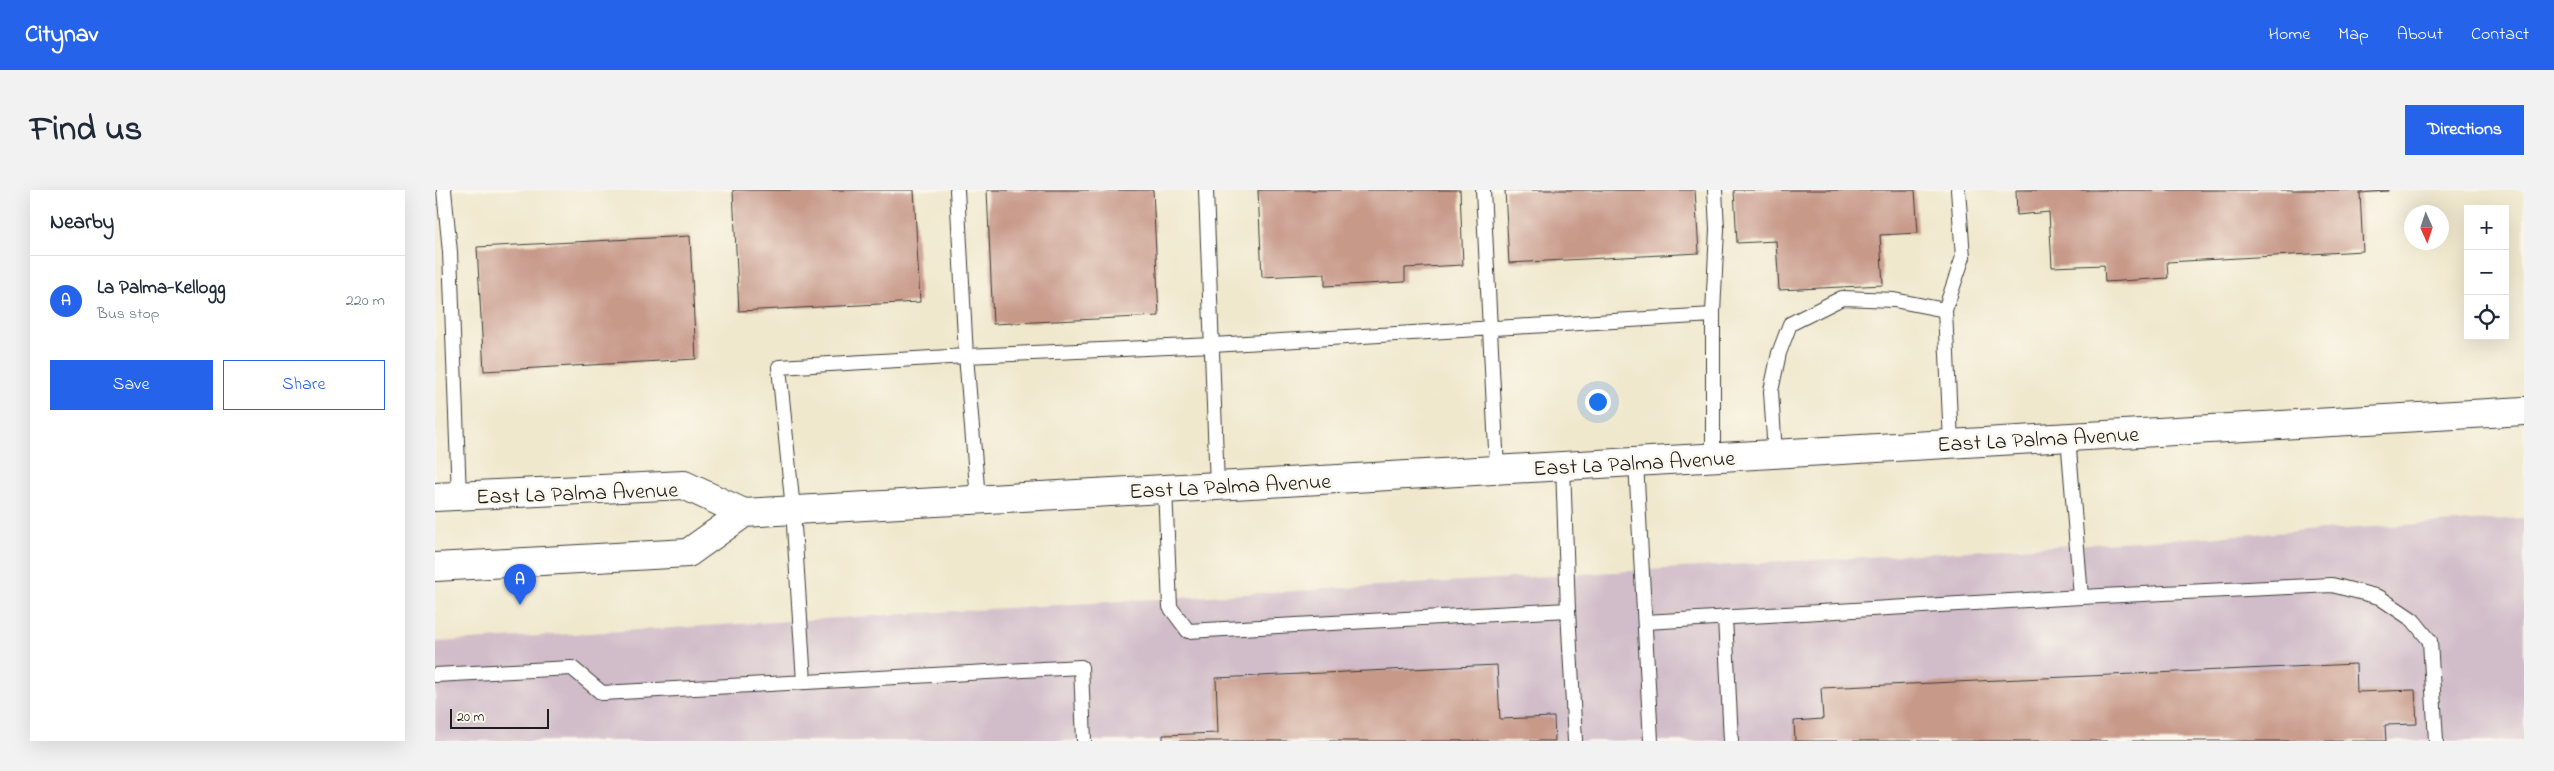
<!DOCTYPE html>
<html lang="en">
<head>
<meta charset="utf-8">
<style>
  :root { --surface:#fff; --page:#f2f2f3; --text:#1f2937; --muted:#747a83; --line:#e0e1e3; --accent:#2563eb }
  body { margin:0; font-family:"Indie Flower",sans-serif; background:var(--page); color:var(--text) }
  .controls { position:absolute; right:15px; top:15px; display:grid; overflow:hidden; border-radius:0px; box-shadow:0 5px 20px #0002 }
  .controls button { width:45px; height:45px; display:grid; place-items:center; padding:0; border:0; border-bottom:1px solid var(--line); background:var(--surface); color:var(--text); font:25px sans-serif }
  .compass { position:absolute; left:1969px; top:15px; width:45px; height:45px; border-radius:50%; background:var(--surface); box-shadow:0 5px 20px #0002; rotate:177deg }
  .scale { position:absolute; left:15px; bottom:12px; width:99px; box-sizing:border-box; padding-left:5px; border:2px solid #1c1c1c; border-top:0; font-size:14px; line-height:18px; white-space:nowrap; color:#1c1c1c; -webkit-text-stroke:4px #fbf7ec; paint-order:stroke }
  .you { position:absolute; left:1162px; top:211px; width:18px; height:18px; margin:-12px; border:4px solid #fff; border-radius:50%; background:#1a73e8; box-shadow:0 0 0 8px #1a73e833 }
  .badge { display:grid; place-items:center; width:32px; height:32px; border-radius:50%; background:var(--accent); color:#fff; font-size:16px; font-weight:700 }
  .pin { position:absolute; translate:-50% -41px; filter:drop-shadow(0 1px 2px #0008) }
  .pin::after { content:''; position:absolute; top:26px; width:18px; height:15px; background:inherit; clip-path:polygon(0 0,100% 0,50% 100%) }
  .list { margin:0; padding:0; list-style:none }
  h2 { display:flex; justify-content:space-between; align-items:center; height:65px; margin:0; padding:0 20px; font-size:21px }
  h2 small { font-size:16px; font-weight:400; color:var(--muted) }
  .list li { display:grid; grid-template-columns:32px 1fr auto; gap:15px; align-items:center; box-sizing:border-box; height:90px; padding:0 20px; border-top:1px solid var(--line) }
  .list b { display:block; font-size:19px; white-space:nowrap }
  .list p { margin:0; font-size:16px; white-space:nowrap; color:var(--muted) }
  .list em { font-size:16px; font-style:normal; color:var(--muted) }
  .actions { display:flex; gap:10px; padding:15px 20px }
  .actions a { flex:1; padding:11px 0; border:1px solid var(--accent); border-radius:0px; text-align:center; font-size:18px; color:var(--accent) }
  .actions .main { background:var(--accent); color:#fff }
  .icon { flex:none; width:28px; height:28px; fill:none; stroke:currentColor; stroke-width:2; stroke-linecap:round; stroke-linejoin:round }
  .map { position:relative; flex:none; width:2089px; height:551px; overflow:hidden; border-radius:0px }
  header { display:flex; align-items:center; gap:30px; box-sizing:border-box; height:70px; padding:0 25px; background:var(--accent); color:#fff }
  header strong { font-size:24px }
  nav { display:flex; gap:28px; margin-inline-start:auto; font-size:18px }
  .intro { display:flex; align-items:center; justify-content:space-between; box-sizing:border-box; height:120px; padding:0 30px }
  h1 { margin:0; font-size:35px }
  .button { padding:12px 22px; border-radius:0px; background:var(--accent); color:#fff; font-size:18px; font-weight:700 }
  main { display:flex; gap:30px; padding:0 30px }
  aside { flex:1; background:var(--surface); border-radius:0px; box-shadow:0 5px 20px #0002 }
  .map>svg:first-child { display:block }
  .industrial { fill:#d1bdc9 }
  .building { fill:#c79989 }
  .lines { fill:none; stroke-linecap:round; stroke-linejoin:round }
  .lane-casing { stroke:#3c3b37; stroke-width:16 }
  .secondary-casing { stroke:#3c3b37; stroke-width:30 }
  .lane { stroke:#fff; stroke-width:14 }
  .secondary { stroke:#fff; stroke-width:28 }
  .labels { text-anchor:middle; stroke-width:5; stroke-linejoin:round; paint-order:stroke }
  .street-label { font-size:22px; fill:#1c1c1c; stroke:#fbf7ec }
</style>
</head>
<body>
<header>
<strong>Citynav</strong>
<nav><a>Home</a><a>Map</a><a>About</a><a>Contact</a></nav>
</header>
<div class="intro"><h1>Find us</h1><a class="button">Directions</a></div>
<main>
<aside>
<h2>Nearby<small></small></h2>
<ul class="list">
<li><span class="badge">A</span><div><b>La Palma-Kellogg</b><p>Bus stop</p></div><em>220 m</em></li>
</ul>
<div class="actions"><a class="main">Save</a><a>Share</a></div>
</aside>
<div class="map">
<svg width="2089" height="551" viewBox="0 0 2089 551">
  <rect width="100%" height="100%" fill="#fbf7ec"/>
  <filter id="ink" filterUnits="userSpaceOnUse"><feTurbulence type="fractalNoise" baseFrequency=".02" numOctaves="2"/><feDisplacementMap in="SourceGraphic" scale="10" xChannelSelector="R" yChannelSelector="G"/><feConvolveMatrix kernelMatrix="1 2 1 2 8 2 1 2 1" color-interpolation-filters="sRGB"/></filter>
  <filter id="wash" filterUnits="userSpaceOnUse"><feTurbulence type="fractalNoise" baseFrequency=".0096" numOctaves="4" result="noise"/><feDisplacementMap in="SourceGraphic" scale="20" xChannelSelector="R" yChannelSelector="G"/><feGaussianBlur stdDeviation="1.12" result="paint"/><feColorMatrix in="noise" values="0 0 0 0 0 0 0 0 0 0 0 0 0 0 0 0 0 1.4 0 .05"/><feComposite in="paint" operator="in"/></filter>
  <g filter="url(#wash)">
    <rect width="100%" height="100%" fill="#f0e8cd"/>
    <path class="industrial" d="M2089 328V551H0V452Z"/>
    <g id="blocks">
      <path class="building" d="M298 0H479L485 112 304 121Z
        M552 0H718L724 126 558 134Z
        M823 0H1025L1028 75 970 78V92L890 96V84L827 87Z
        M1070 0H1260L1264 63 1074 73Z
        M1299 0H1480L1483 43 1445 45 1448 95 1344 100 1341 51 1302 53Z
        M1581 0H1953V1L1925 3 1928 61 1732 72 1733 88 1670 92 1669 75 1617 77 1614 22 1582 25Z
        M255 46 261 169 49 181 42 57Z
        M1921 474 1922 502 1980 500 1982 534 1950 535 1951 551H1360L1359 531 1388 529 1386 498Z
        M1062 475 1065 529 1119 527 1120 551H728V545L783 543 781 488Z"/>
    </g>
  </g>
  <g filter="url(#ink)">
    <use href="#blocks" fill-opacity="0" stroke="#3c3b37" stroke-width="1"/>
    <g class="lines">
      <g class="lane-casing">
        <path id="lane" d="M9 0 15 62 24 306
          M771 0 782 296
          M1048 0 1062 279
          M1633 247 1646 407 1897 395 1944 407 1978 430 1995 451 2001 551
          M1516 253 1510 120 1528 67 1523 0
          M1340 264 1336 201 1344 163 1355 134 1407 108 1459 110 1510 120
          M1278 267V123L1282 39 1280 0
          M1201 272 1216 551
          M730 298 735 417 753 441 1133 420 1128 275
          M543 309 531 166 778 155 1278 125
          M1133 420 1140 551
          M1290 427 1296 551
          M1210 432 1646 407
          M0 485 137 478 167 503 646 477 649 551
          M369 492 358 320 344 177 531 166 522 0"/>
      </g>
      <g class="secondary-casing">
        <path id="secondary" d="M0 307 249 295 309 323 2089 221
          M0 377 253 363 309 323"/>
      </g>
      <use href="#lane" class="lane"/>
      <use href="#secondary" class="secondary"/>
    </g>
  </g>
  <g class="labels">
    <g class="street-label">
      <text transform="translate(1603 248) rotate(-3)" y="8">East La Palma Avenue</text>
      <text transform="translate(1199 272) rotate(-3)" y="8">East La Palma Avenue</text>
      <text transform="translate(795 295) rotate(-3)" y="8">East La Palma Avenue</text>
      <text transform="translate(142 302) rotate(-2)" y="8">East La Palma Avenue</text>
    </g>
  </g>
</svg>
<div class="controls">
<button>+</button>
<button>−</button>
<button><svg class="icon" aria-label="locate" viewBox="0 0 24 24"><circle cx="12" cy="12" r="6"/><path d="M12 2v4M12 18v4M2 12h4M18 12h4"/></svg></button>
</div>
<svg class="compass" viewBox="-18 -18 36 36"><path d="M0-13l5 13h-10z" fill="#e53935"/><path d="M0 13l5-13h-10z" fill="#747a83"/></svg>
<div class="scale">20 m</div>
<div class="you"></div>
<div class="pin badge" style="left:85px;top:415px">A</div>
</div>
</main>
</body>
</html>
